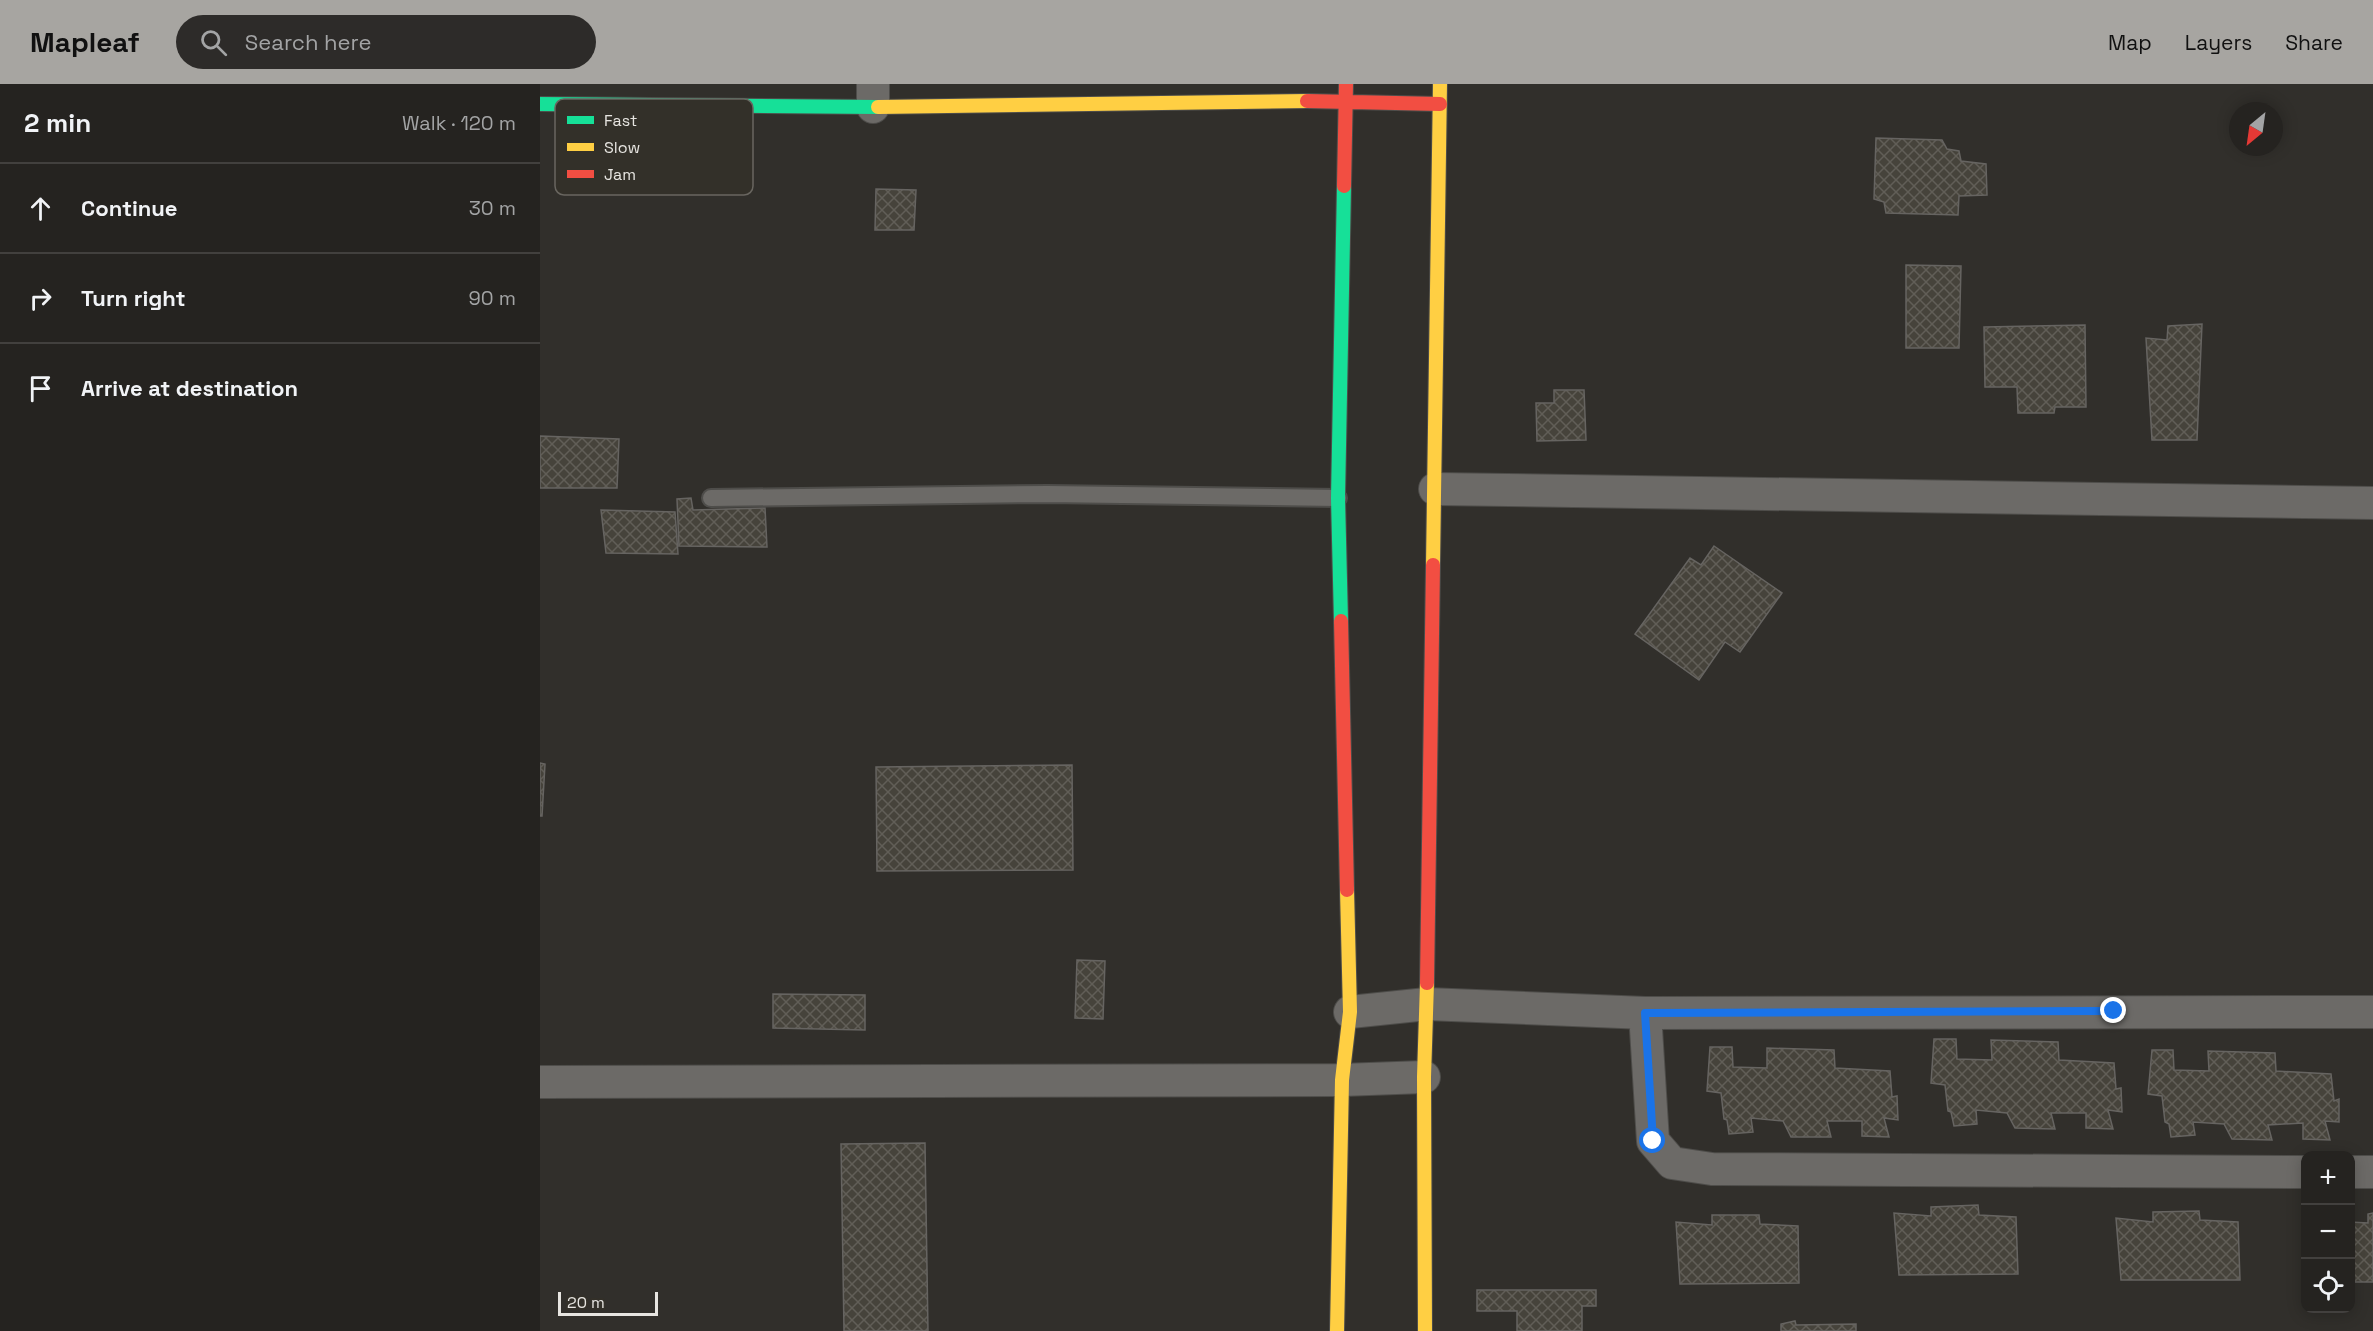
<!DOCTYPE html>
<html lang="en">
<head>
<meta charset="utf-8">
<style>
  :root { --surface:#252320; --page:#2d2b29; --text:#f1f3f6; --muted:#a3a4a5; --line:#42403e; --accent:#a7a5a1 }
  body { margin:0; font-family:"Space Grotesk",sans-serif; background:var(--page); color:var(--text) }
  .controls { position:absolute; right:18px; bottom:18px; display:grid; overflow:hidden; border-radius:12px; box-shadow:0 3px 15px #0003 }
  .controls button { width:54px; height:54px; display:grid; place-items:center; padding:0; border:0; border-bottom:2px solid var(--line); background:var(--surface); color:var(--text); font:30px sans-serif }
  .compass { position:absolute; left:1689px; top:18px; width:54px; height:54px; border-radius:50%; background:var(--surface); box-shadow:0 3px 15px #0003; rotate:209deg }
  .scale { position:absolute; left:18px; bottom:15px; width:100px; box-sizing:border-box; padding-left:6px; border:3px solid #e7e5e1; border-top:0; font-size:16px; line-height:21px; white-space:nowrap; color:#e7e5e1; -webkit-text-stroke:4px #333029; paint-order:stroke }
  .stop { position:absolute; width:18px; height:18px; margin:-14px; border:4px solid #1a73e8; border-radius:50%; background:#fff }
  .stop.end { background:#1a73e8; border-color:#fff; box-shadow:0 2px 6px #0008 }
  .list { margin:0; padding:0; list-style:none }
  h2 { display:flex; justify-content:space-between; align-items:center; height:78px; margin:0; padding:0 24px; font-size:26px }
  h2 small { font-size:20px; font-weight:400; color:var(--muted) }
  .list li { display:grid; grid-template-columns:39px 1fr auto; gap:18px; align-items:center; box-sizing:border-box; height:90px; padding:0 24px; border-top:2px solid var(--line) }
  .list b { display:block; font-size:22px; white-space:nowrap }
  .list em { font-size:20px; font-style:normal; color:var(--muted) }
  .icon { flex:none; width:33px; height:33px; fill:none; stroke:currentColor; stroke-width:2; stroke-linecap:round; stroke-linejoin:round }
  .map { position:relative; flex:none; width:1833px; height:1247px; overflow:hidden }
  header { display:flex; align-items:center; gap:36px; box-sizing:border-box; height:84px; padding:0 30px; background:var(--accent); color:#111 }
  header strong { font-size:28px }
  nav { display:flex; gap:33px; margin-inline-start:auto; font-size:21px }
  .search { width:420px; height:54px; background:var(--page); display:flex; align-items:center; gap:15px; box-sizing:border-box; padding:0 21px; border-radius:33px; color:var(--muted); font-size:22px }
  main { display:flex }
  aside { flex:1; background:var(--surface) }
  .map>svg:first-child { display:block }
  .building { fill:url(#building-cross-hatch); stroke:#666461; stroke-width:1.5 }
  .lines { fill:none; stroke-linecap:round; stroke-linejoin:round }
  .lane-casing { stroke:#4e4d4a; stroke-width:20 }
  .street-casing { stroke:#4e4d4a; stroke-width:34 }
  .fast-casing { stroke:#4e4d4a; stroke-width:16 }
  .slow-casing { stroke:#4e4d4a; stroke-width:16 }
  .jam-casing { stroke:#4e4d4a; stroke-width:16 }
  .lane { stroke:#6c6a67; stroke-width:16 }
  .street { stroke:#6c6a67; stroke-width:32 }
  .fast { stroke:#16e098; stroke-width:14 }
  .slow { stroke:#ffcf43; stroke-width:14 }
  .jam { stroke:#f24e42; stroke-width:14 }
  .route { stroke:#1a73e8; stroke-width:8 }
  .key { fill:#333029; stroke:#696660; stroke-width:1.5 }
  .key-label { font-size:16px; fill:#e7e5e1 }
</style>
</head>
<body>
<header>
<strong>Mapleaf</strong>
<div class="search"><svg class="icon" aria-label="search" viewBox="0 0 24 24"><circle cx="10" cy="10" r="6"/><path d="M15 15l6 6"/></svg>Search here</div>
<nav><a>Map</a><a>Layers</a><a>Share</a></nav>
</header>
<main>
<aside>
<h2>2 min<small>Walk · 120 m</small></h2>
<ul class="list">
<li><svg class="icon" aria-label="ahead" viewBox="0 0 24 24"><path d="M12 20V5M6 11l6-6 6 6"/></svg><div><b>Continue</b></div><em>30 m</em></li>
<li><svg class="icon" aria-label="right" viewBox="0 0 24 24"><path d="M7 20v-9h11M14 6l5 5-5 5"/></svg><div><b>Turn right</b></div><em>90 m</em></li>
<li><svg class="icon" aria-label="arrive" viewBox="0 0 24 24"><path d="M6 21V4h12l-3 4 3 4H6"/></svg><div><b>Arrive at destination</b></div></li>
</ul>
</aside>
<div class="map">
<svg width="1833" height="1247" viewBox="0 0 1833 1247">
  <defs>
    <pattern id="building-cross-hatch" width="8" height="8" patternUnits="userSpaceOnUse" patternTransform="scale(1.5)"><rect width="8" height="8" fill="#46433b"/><path d="M0 0l8 8M0 8l8-8" fill="none" stroke="#615e57"/></pattern>
  </defs>
  <rect width="100%" height="100%" fill="#312f2b"/>
  <path class="building" d="M1336 54 1402 56 1407 65 1419 67 1421 77 1446 80 1447 111 1419 112 1418 131 1346 129 1344 118 1334 115Z
    M336 105 376 106 374 146H335Z
    M1366 181 1421 182 1419 264H1366Z
    M1662 240 1657 356H1612L1606 254 1627 256 1628 242Z
    M1545 241 1546 323H1515L1514 329H1478L1477 303H1445L1444 243Z
    M1014 306H1044L1046 356 997 357 996 319H1014Z
    M0 352 79 355 77 404H0Z
    M151 414 153 426 225 424 227 463 139 462 137 415Z
    M61 426 135 428 138 470 66 469Z
    M1174 462 1242 509 1200 568 1185 558 1159 596 1095 550 1150 474 1161 481Z
    M0 679 5 680 2 732H0Z
    M532 681 533 786 337 787 336 683Z
    M537 876 565 877 563 935 535 934Z
    M233 910 325 911V946L233 944Z
    M1394 955H1416L1417 975 1452 976 1451 956 1518 958 1519 976 1574 979 1576 1005 1581 1004 1582 1028 1568 1026 1573 1045 1546 1044V1029H1511L1515 1045 1475 1044 1467 1029 1436 1026 1437 1040 1414 1042 1411 1028 1408 1027 1405 1001 1391 999Z
    M1170 963H1192L1193 983 1227 984V964L1294 966 1295 984 1350 987 1352 1013 1357 1012 1358 1036 1344 1034 1349 1053 1322 1052V1037H1287L1291 1053H1251L1243 1037 1211 1034 1213 1048 1189 1050 1187 1036 1184 1035 1181 1009 1167 1007Z
    M1612 966H1633L1634 986 1669 987 1668 967 1735 969 1736 987 1791 990 1794 1017 1799 1015V1038L1785 1037 1790 1056 1763 1055V1039L1728 1041 1732 1056 1692 1055 1684 1040 1653 1038 1655 1051 1631 1053 1629 1040 1625 1038 1622 1012 1608 1010Z
    M385 1059 388 1247H304L301 1060Z
    M1438 1121 1439 1131 1476 1133 1478 1190 1359 1191 1354 1129 1391 1132V1123Z
    M1659 1127 1660 1136 1698 1138 1700 1196H1581L1576 1134 1613 1138V1128Z
    M1833 1129V1198H1810V1138L1828 1139V1130Z
    M1172 1131H1219L1220 1140 1258 1142 1259 1199 1140 1200 1136 1138 1172 1141Z
    M937 1206H1056V1222H1042V1247H977V1227H937Z
    M1255 1237 1256 1241 1316 1240V1247H1241V1240Z"/>
  <g class="lines">
    <g class="lane-casing">
      <path id="lane" d="M171 414 507 410 798 414"/>
    </g>
    <g class="street-casing">
      <path id="street" d="M333 23V0
        M895 405 1833 419
        M810 928 887 920 1105 929 1833 928
        M1105 929 1113 1057 1132 1079 1172 1085 1766 1088
        M0 998 802 996 884 993
        M1810 1088H1833"/>
    </g>
    <g class="fast-casing">
      <path id="fast" d="M0 20 338 23
        M801 537 798 414 804 102"/>
    </g>
    <g class="slow-casing">
      <path id="slow" d="M338 23 767 17
        M893 481 900 0
        M797 1247 802 996 810 928 807 806
        M885 1247 884 993 887 899"/>
    </g>
    <g class="jam-casing">
      <path id="jam" d="M767 17 900 20
        M804 102 806 0
        M801 537 807 806
        M887 899 893 481"/>
    </g>
    <use href="#lane" class="lane"/>
    <use href="#street" class="street"/>
    <use href="#fast" class="fast"/>
    <use href="#slow" class="slow"/>
    <use href="#jam" class="jam"/>
  </g>
  <g class="lines">
    <path class="route" d="M1113 1057 1105 929 1574 927"/>
  </g>
  <rect x="15" y="15" width="198" height="96" rx="9" class="key"/>
  <rect x="27" y="32" width="27" height="8" fill="#16e098"/>
  <rect x="27" y="59" width="27" height="8" fill="#ffcf43"/>
  <rect x="27" y="86" width="27" height="8" fill="#f24e42"/>
  <g class="key-label">
    <text x="64" y="42">Fast</text>
    <text x="64" y="69">Slow</text>
    <text x="64" y="96">Jam</text>
  </g>
</svg>
<div class="controls">
<button>+</button>
<button>−</button>
<button><svg class="icon" aria-label="locate" viewBox="0 0 24 24"><circle cx="12" cy="12" r="6"/><path d="M12 2v4M12 18v4M2 12h4M18 12h4"/></svg></button>
</div>
<svg class="compass" viewBox="-18 -18 36 36"><path d="M0-13l5 13h-10z" fill="#e53935"/><path d="M0 13l5-13h-10z" fill="#a3a4a5"/></svg>
<div class="scale">20 m</div>
<div class="stop" style="left:1113px;top:1057px"></div>
<div class="stop end" style="left:1574px;top:927px"></div>
</div>
</main>
</body>
</html>
